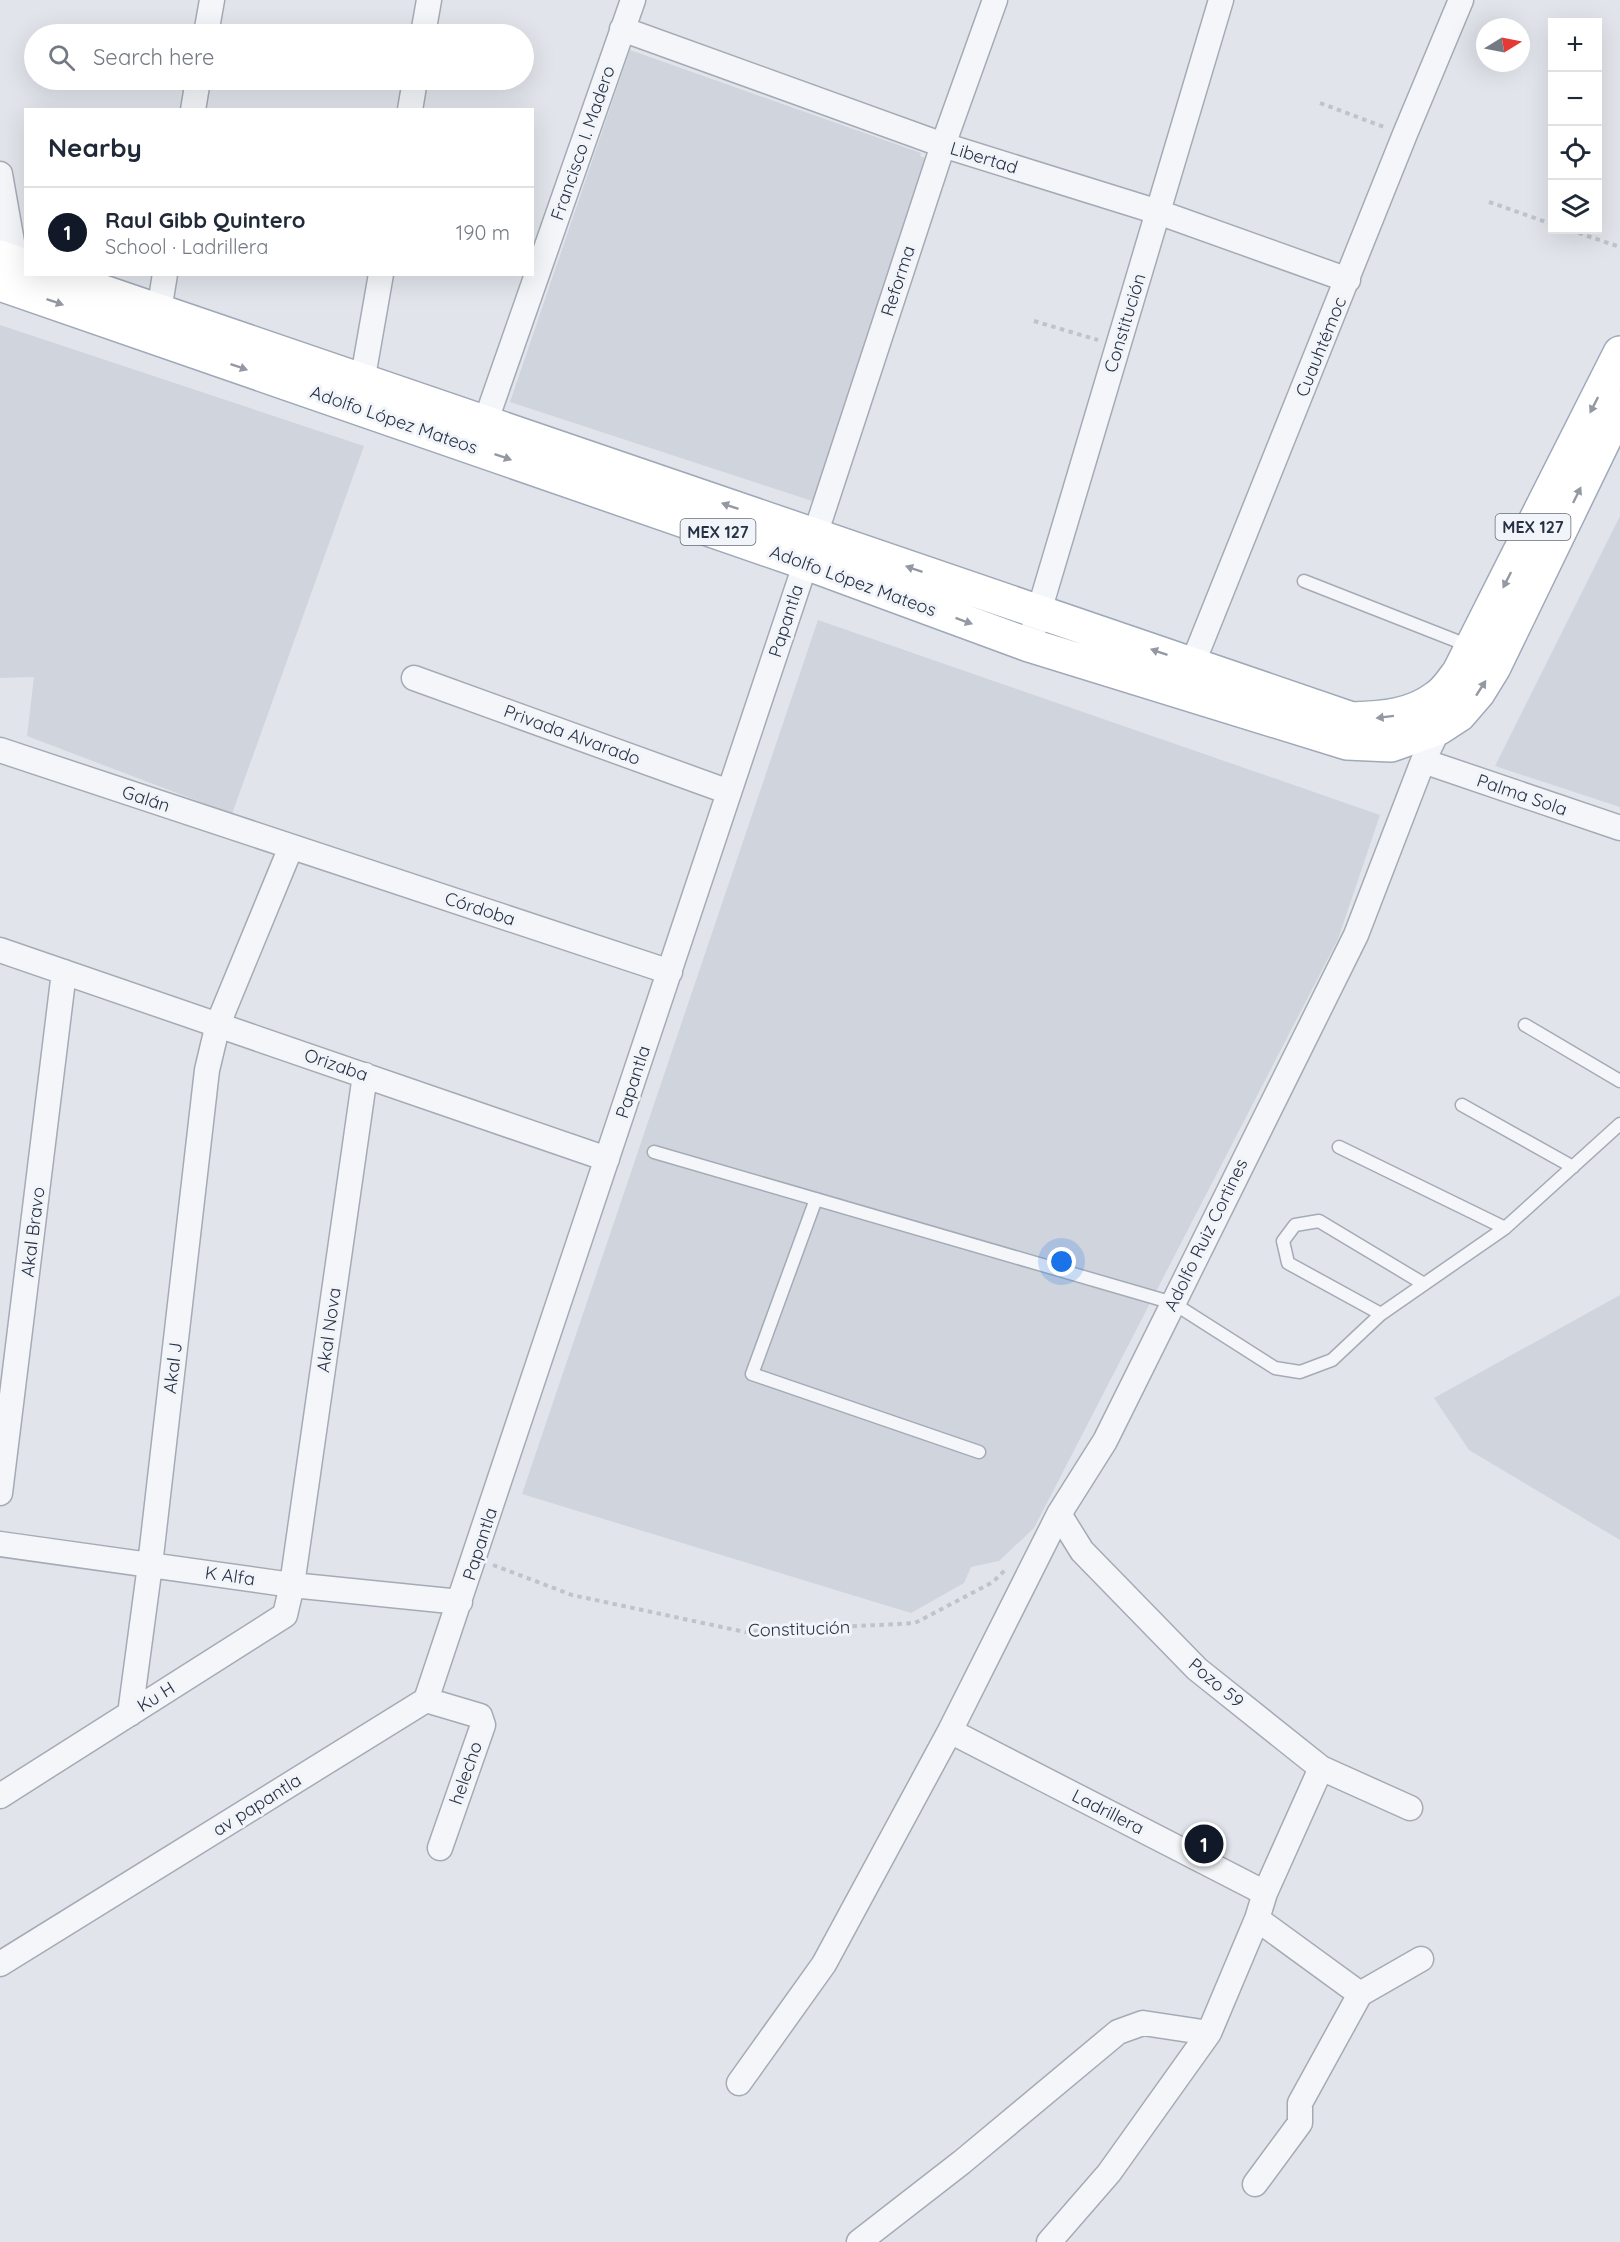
<!DOCTYPE html>
<html lang="en">
<head>
<meta charset="utf-8">
<style>
  :root { --surface:#fff; --page:#f2f2f3; --text:#1f2937; --muted:#747a83; --line:#e0e1e3; --accent:#111827 }
  body { margin:0; font-family:Quicksand,sans-serif; background:var(--page); color:var(--text) }
  .controls { position:absolute; right:18px; top:18px; display:grid; overflow:hidden; border-radius:0px; box-shadow:0 6px 24px #0002 }
  .controls button { width:54px; height:54px; display:grid; place-items:center; padding:0; border:0; border-bottom:2px solid var(--line); background:var(--surface); color:var(--text); font:30px sans-serif }
  .compass { position:absolute; left:1476px; top:18px; width:54px; height:54px; border-radius:50%; background:var(--surface); box-shadow:0 6px 24px #0002; rotate:80deg }
  .you { position:absolute; left:1062px; top:1262px; width:21px; height:21px; margin:-15px; border:4px solid #fff; border-radius:50%; background:#1a73e8; box-shadow:0 0 0 9px #1a73e833 }
  .badge { display:grid; place-items:center; width:39px; height:39px; border-radius:50%; background:var(--accent); color:#fff; font-size:20px; font-weight:700 }
  .pin { position:absolute; translate:-50% -50%; border:3px solid #fff; box-shadow:0 2px 6px #0006 }
  .list { margin:0; padding:0; list-style:none }
  h2 { display:flex; justify-content:space-between; align-items:center; height:78px; margin:0; padding:0 24px; font-size:26px }
  h2 small { font-size:20px; font-weight:400; color:var(--muted) }
  .list li { display:grid; grid-template-columns:39px 1fr auto; gap:18px; align-items:center; box-sizing:border-box; height:90px; padding:0 24px; border-top:2px solid var(--line) }
  .list b { display:block; font-size:22px; white-space:nowrap }
  .list p { margin:0; font-size:20px; white-space:nowrap; color:var(--muted) }
  .list em { font-size:20px; font-style:normal; color:var(--muted) }
  .icon { flex:none; width:33px; height:33px; fill:none; stroke:currentColor; stroke-width:2; stroke-linecap:round; stroke-linejoin:round }
  .map { position:relative; flex:none; width:1620px; height:2242px; overflow:hidden }
  .search { position:absolute; background:var(--surface); box-shadow:0 6px 24px #0002; left:24px; top:24px; width:510px; height:66px; display:flex; align-items:center; gap:15px; box-sizing:border-box; padding:0 21px; border-radius:33px; color:var(--muted); font-size:22px }
  .panel { position:absolute; background:var(--surface); box-shadow:0 6px 24px #0002; left:24px; top:108px; width:510px; height:168px; border-radius:0px }
  .map>svg:first-child { display:block }
  .built { fill:#cfd4dd }
  .lines { fill:none; stroke-linecap:round; stroke-linejoin:round }
  .lane-casing { stroke:#a5abb6; stroke-width:15 }
  .street-casing { stroke:#a5abb6; stroke-width:27 }
  .primary-casing { stroke:#9fa9b8; stroke-width:36 }
  .path { stroke:#bfc3ca; stroke-width:4; stroke-dasharray:4.5 4.5; stroke-linecap:butt }
  .lane { stroke:#f4f6f9; stroke-width:12 }
  .street { stroke:#f4f6f9; stroke-width:24 }
  .primary { stroke:#fff; stroke-width:33 }
  .oneway { fill:#9398a2 }
  .labels { text-anchor:middle; stroke-width:6; stroke-linejoin:round; paint-order:stroke }
  .shield { fill:#f1f4f8; stroke:#646c7b; stroke-width:1.5 }
  .shield-label { font-size:16px; font-weight:bold; fill:#273145 }
  .street-label { font-size:18px; fill:#273145; stroke:#f1f4f8 }
</style>
</head>
<body>
<div class="map">
<svg width="1620" height="2242" viewBox="0 0 1620 2242">
  <rect width="100%" height="100%" fill="#e1e5eb"/>
  <path class="built" d="M630 50 921 153 920 156 931 160 812 501 510 402Z
    M0 325 364 446 232 814 27 736 34 677 0 678Z
    M1620 516V807L1495 766Z
    M818 620 1380 815 1338 939 1034 1528 999 1561 971 1567 964 1583 911 1613 522 1494Z
    M1620 1295V1540L1469 1450 1434 1398Z"/>
  <g class="lines">
    <g class="lane-casing">
      <path id="lane" d="M1304 581 1472 647
        M1525 1025 1620 1081
        M1462 1105 1573 1167
        M1339 1147 1505 1228
        M654 1152 1173 1303 1275 1368 1300 1372 1332 1360 1381 1314 1505 1228 1620 1124
        M816 1199 752 1374 979 1452
        M1381 1314 1288 1263 1283 1241 1295 1225 1319 1221 1424 1284"/>
    </g>
    <g class="street-casing">
      <path id="street" d="M622 29 943 145 1158 212 1348 280
        M206 34 212 0
        M423 34 429 0
        M193 110 198 80
        M410 110 415 80
        M0 174 18 276
        M159 311 165 274
        M360 394 381 274
        M485 423 633 0
        M1029 645 1221 0
        M414 678 729 792
        M1186 680 1405 134 1461 0
        M0 750 670 972
        M1423 761 1620 828
        M0 950 607 1159
        M0 1493 64 972
        M1059 1514 1082 1551 1197 1669 1321 1768 1410 1808
        M0 1544 292 1585 460 1602
        M426 1700 480 1716 483 1725 440 1848
        M130 1714 150 1565 207 1070 218 1024 291 847
        M950 1731 1265 1893
        M0 1796 285 1615 292 1585 365 1075
        M1257 1919 1360 1994
        M0 1964 426 1700 815 535 943 145 995 0
        M1360 1994 1421 1959
        M739 2083 824 1964 950 1731 1059 1514 1105 1441 1356 935 1423 761 1439 728V720
        M1255 2184 1300 2123V2103L1360 1994
        M859 2242 962 2162 1118 2032 1143 2023 1209 2033 1257 1919 1265 1893 1321 1768
        M1049 2242 1109 2173 1209 2033"/>
    </g>
    <g class="primary-casing">
      <path id="primary" d="M0 257 26 266
        M51 274 1352 719C1383 718 1412 716 1437 697 1446 691 1453 680 1459 672L1620 353
        M0 284 806 563 1029 645 1347 743 1391 745 1439 728 1459 715 1478 693 1494 667 1620 407"/>
    </g>
    <path class="path" d="M1320 103 1384 127
      M1489 202 1552 224
      M1570 230 1620 247
      M1034 321 1098 340
      M493 1565 572 1595 745 1632 915 1623 993 1582 1006 1569"/>
    <use href="#lane" class="lane"/>
    <use href="#street" class="street"/>
    <use href="#primary" class="primary"/>
  </g>
  <defs><path id="oneway-solid" d="M-6-.8H1V-3.2L6.5 0L1 3.2V.8H-6Z" transform="scale(1.5)"/></defs>
  <g class="oneway">
    <use href="#oneway-solid" transform="translate(55 302) rotate(19)"/>
    <use href="#oneway-solid" transform="translate(239 367) rotate(19)"/>
    <use href="#oneway-solid" transform="translate(1594 405) rotate(117)"/>
    <use href="#oneway-solid" transform="translate(503 457) rotate(19)"/>
    <use href="#oneway-solid" transform="translate(1577 495) rotate(-64)"/>
    <use href="#oneway-solid" transform="translate(730 506) rotate(-161)"/>
    <use href="#oneway-solid" transform="translate(914 569) rotate(-161)"/>
    <use href="#oneway-solid" transform="translate(1507 580) rotate(117)"/>
    <use href="#oneway-solid" transform="translate(964 621) rotate(20)"/>
    <use href="#oneway-solid" transform="translate(1159 652) rotate(-161)"/>
    <use href="#oneway-solid" transform="translate(1481 688) rotate(-57)"/>
    <use href="#oneway-solid" transform="translate(1385 717) rotate(173)"/>
  </g>
  <g class="labels">
    <g class="shield">
      <rect x="1495.5" y="514" width="75" height="26" rx="4.5"/>
      <rect x="680.5" y="519" width="75" height="26" rx="4.5"/>
    </g>
    <g class="shield-label">
      <text x="1533" y="533">MEX 127</text>
      <text x="718" y="538">MEX 127</text>
    </g>
    <g class="street-label">
      <text transform="translate(583 143) rotate(-71)" y="6">Francisco I. Madero</text>
      <text transform="translate(984 158) rotate(17)" y="6">Libertad</text>
      <text transform="translate(898 281) rotate(-72)" y="6">Reforma</text>
      <text transform="translate(1125 323) rotate(-73)" y="6">Constitución</text>
      <text transform="translate(1321 347) rotate(-68)" y="6">Cuauhtémoc</text>
      <text transform="translate(394 420) rotate(19)" y="6">Adolfo López Mateos</text>
      <text transform="translate(853 581) rotate(20)" y="6">Adolfo López Mateos</text>
      <text transform="translate(786 621) rotate(-72)" y="6">Papantla</text>
      <text transform="translate(572 735) rotate(20)" y="6">Privada Alvarado</text>
      <text transform="translate(1522 795) rotate(19)" y="6">Palma Sola</text>
      <text transform="translate(146 799) rotate(18)" y="6">Galán</text>
      <text transform="translate(480 909) rotate(18)" y="6">Córdoba</text>
      <text transform="translate(336 1065) rotate(19)" y="6">Orizaba</text>
      <text transform="translate(633 1082) rotate(-72)" y="6">Papantla</text>
      <text transform="translate(33 1232) rotate(-83)" y="6">Akal Bravo</text>
      <text transform="translate(1206 1235) rotate(-64)" y="6">Adolfo Ruiz Cortines</text>
      <text transform="translate(329 1330) rotate(-82)" y="6">Akal Nova</text>
      <text transform="translate(173 1368) rotate(-83)" y="6">Akal J</text>
      <text transform="translate(480 1544) rotate(-72)" y="6">Papantla</text>
      <text transform="translate(230 1576) rotate(8)" y="6">K Alfa</text>
      <text transform="translate(799 1629) rotate(-2)" y="6">Constitución</text>
      <text transform="translate(1216 1683) rotate(40)" y="6">Pozo 59</text>
      <text transform="translate(156 1697) rotate(-32)" y="6">Ku H</text>
      <text transform="translate(466 1773) rotate(-71)" y="6">helecho</text>
      <text transform="translate(257 1805) rotate(-32)" y="6">av papantla</text>
      <text transform="translate(1108 1812) rotate(27)" y="6">Ladrillera</text>
    </g>
  </g>
</svg>
<div class="controls">
<button>+</button>
<button>−</button>
<button><svg class="icon" aria-label="locate" viewBox="0 0 24 24"><circle cx="12" cy="12" r="6"/><path d="M12 2v4M12 18v4M2 12h4M18 12h4"/></svg></button>
<button><svg class="icon" aria-label="layers" viewBox="0 0 24 24"><path d="M12 4l9 5-9 5-9-5zM3 14l9 5 9-5"/></svg></button>
</div>
<svg class="compass" viewBox="-18 -18 36 36"><path d="M0-13l5 13h-10z" fill="#e53935"/><path d="M0 13l5-13h-10z" fill="#747a83"/></svg>
<div class="you"></div>
<div class="pin badge" style="left:1204px;top:1844px">1</div>
<div class="search"><svg class="icon" aria-label="search" viewBox="0 0 24 24"><circle cx="10" cy="10" r="6"/><path d="M15 15l6 6"/></svg>Search here</div>
<section class="panel">
<h2>Nearby<small></small></h2>
<ul class="list">
<li><span class="badge">1</span><div><b>Raul Gibb Quintero</b><p>School · Ladrillera</p></div><em>190 m</em></li>
</ul>
</section>
</div>
</body>
</html>
